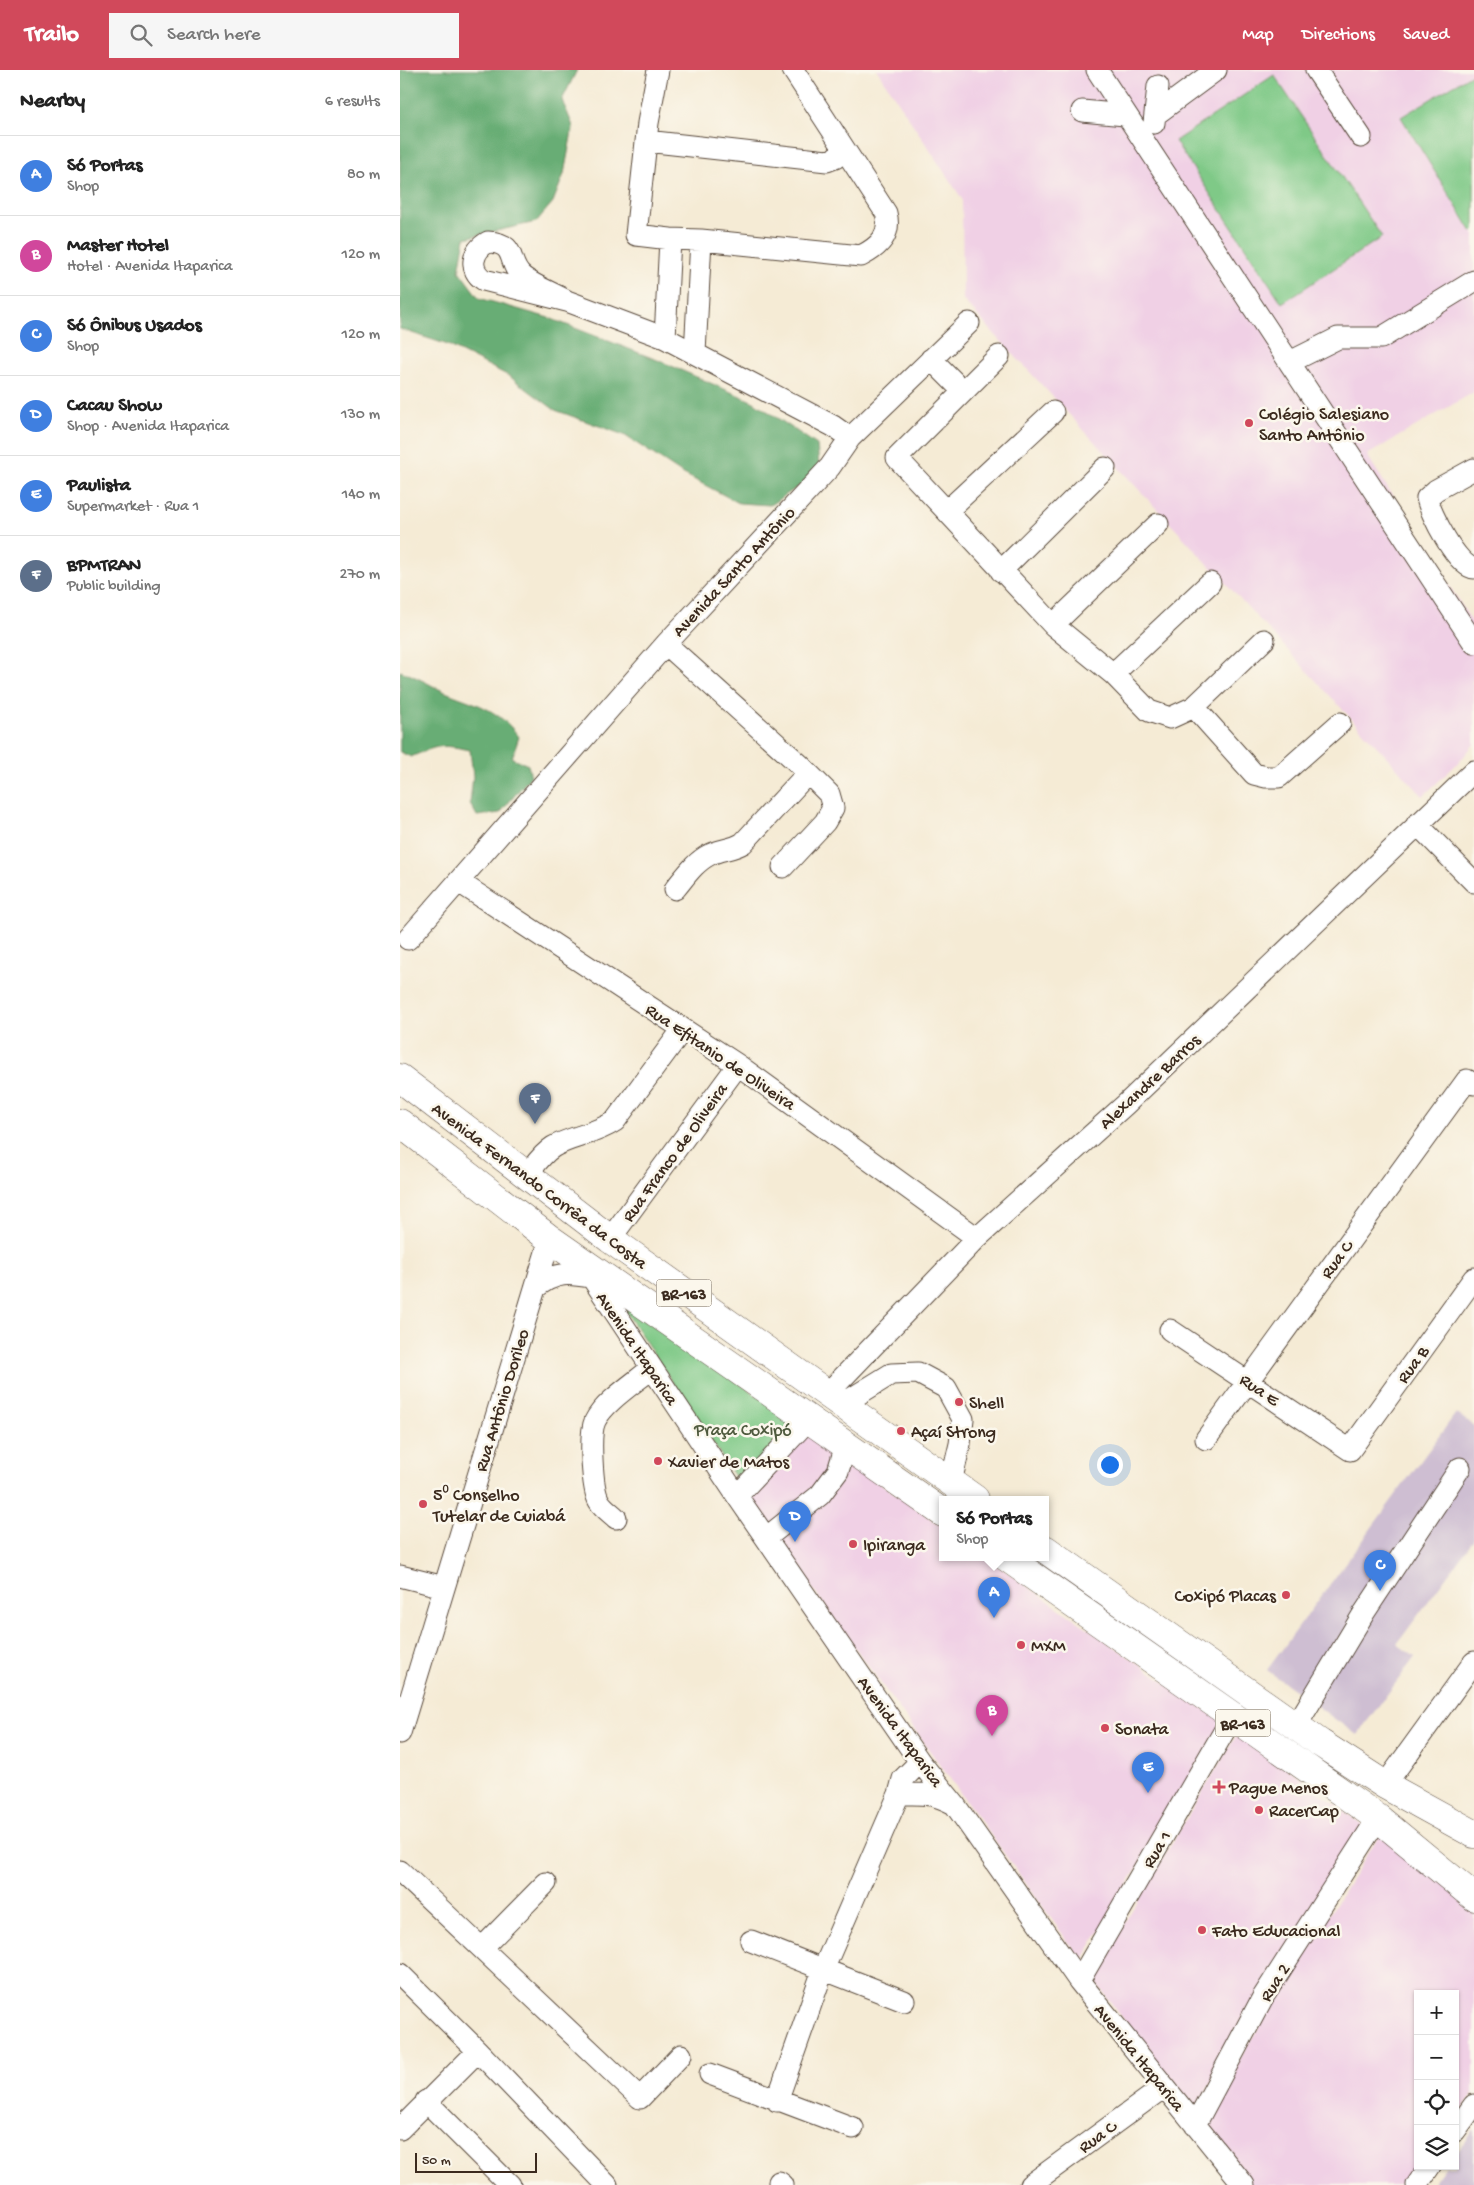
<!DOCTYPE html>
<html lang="en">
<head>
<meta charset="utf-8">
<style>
  :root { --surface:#fff; --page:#f6f6f6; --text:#222; --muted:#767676; --line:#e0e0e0; --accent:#d1495b }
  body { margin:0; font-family:"Gochi Hand",sans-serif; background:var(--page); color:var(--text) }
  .controls { position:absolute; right:15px; bottom:15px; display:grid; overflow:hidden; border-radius:0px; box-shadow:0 1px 4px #0004 }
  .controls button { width:45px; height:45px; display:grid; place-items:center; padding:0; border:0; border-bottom:1px solid var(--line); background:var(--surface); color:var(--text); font:25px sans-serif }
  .scale { position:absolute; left:15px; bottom:12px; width:122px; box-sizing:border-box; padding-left:5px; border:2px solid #3b2a1e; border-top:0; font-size:14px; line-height:18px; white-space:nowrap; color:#3b2a1e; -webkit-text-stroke:4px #fbf7ec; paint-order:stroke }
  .you { position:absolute; left:709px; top:1394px; width:18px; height:18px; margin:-12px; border:4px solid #fff; border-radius:50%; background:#1a73e8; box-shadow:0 0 0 8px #1a73e833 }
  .badge { display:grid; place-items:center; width:32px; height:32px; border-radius:50%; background:var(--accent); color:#fff; font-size:16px; font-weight:700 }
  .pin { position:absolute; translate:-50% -41px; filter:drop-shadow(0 1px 2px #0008) }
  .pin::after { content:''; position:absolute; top:26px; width:18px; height:15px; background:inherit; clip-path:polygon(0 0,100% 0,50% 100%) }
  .popup { position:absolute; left:539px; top:1426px; width:110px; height:65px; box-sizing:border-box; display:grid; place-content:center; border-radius:0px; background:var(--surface); filter:drop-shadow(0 1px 4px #0005); font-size:16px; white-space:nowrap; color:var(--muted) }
  .popup b { font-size:19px; color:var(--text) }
  .popup::after { content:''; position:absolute; left:50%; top:100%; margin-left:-10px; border:10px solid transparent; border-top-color:var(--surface) }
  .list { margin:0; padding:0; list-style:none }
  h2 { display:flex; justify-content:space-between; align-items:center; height:65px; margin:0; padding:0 20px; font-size:21px }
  h2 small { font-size:16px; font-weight:400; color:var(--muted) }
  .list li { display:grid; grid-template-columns:32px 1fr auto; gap:15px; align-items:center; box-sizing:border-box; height:80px; padding:0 20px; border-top:1px solid var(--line) }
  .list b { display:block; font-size:19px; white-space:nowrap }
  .list p { margin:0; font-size:16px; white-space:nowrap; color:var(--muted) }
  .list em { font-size:16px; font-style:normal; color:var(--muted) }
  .icon { flex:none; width:28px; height:28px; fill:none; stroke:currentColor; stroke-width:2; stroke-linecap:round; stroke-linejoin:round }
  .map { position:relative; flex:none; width:1074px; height:2115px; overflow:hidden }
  header { display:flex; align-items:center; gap:30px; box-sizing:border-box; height:70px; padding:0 25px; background:var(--accent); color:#fff }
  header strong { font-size:24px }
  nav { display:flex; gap:28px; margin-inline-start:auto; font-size:18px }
  .search { width:350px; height:45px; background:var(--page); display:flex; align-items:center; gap:12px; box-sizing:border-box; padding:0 18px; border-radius:0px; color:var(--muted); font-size:19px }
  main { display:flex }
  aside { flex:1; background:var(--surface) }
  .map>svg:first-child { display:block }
  .built { fill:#f0d0e5 }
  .industrial { fill:#cebed2 }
  .green { fill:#7fc987; stroke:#5d7a52 }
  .forest { fill:#67ad74; stroke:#516c49 }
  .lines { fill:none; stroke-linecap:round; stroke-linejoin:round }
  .minor-casing { stroke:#574739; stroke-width:23 }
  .highway-casing { stroke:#574739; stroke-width:29 }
  .minor { stroke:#fff; stroke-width:21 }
  .highway { stroke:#fff; stroke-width:28 }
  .poi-dot { fill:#d1495b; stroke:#fbf7ec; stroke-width:2 }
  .labels { text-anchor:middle; stroke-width:5; stroke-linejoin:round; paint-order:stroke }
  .shield { fill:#fbf7ec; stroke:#75685c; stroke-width:1 }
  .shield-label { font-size:16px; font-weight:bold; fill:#3b2a1e }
  .poi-label { font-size:18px; fill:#3b2a1e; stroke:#fbf7ec; text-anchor:start }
  .street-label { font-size:18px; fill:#3b2a1e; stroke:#fbf7ec }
  .park-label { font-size:18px; fill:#4f5a3e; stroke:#fbf7ec }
</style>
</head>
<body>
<header>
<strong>Trailo</strong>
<div class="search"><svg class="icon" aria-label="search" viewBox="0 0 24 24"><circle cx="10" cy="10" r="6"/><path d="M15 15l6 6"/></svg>Search here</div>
<nav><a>Map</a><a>Directions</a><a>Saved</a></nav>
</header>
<main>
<aside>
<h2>Nearby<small>6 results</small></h2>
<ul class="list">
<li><span class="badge" style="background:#3f7fe0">A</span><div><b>Só Portas</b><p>Shop</p></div><em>80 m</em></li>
<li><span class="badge" style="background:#d1479c">B</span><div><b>Master Hotel</b><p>Hotel · Avenida Itaparica</p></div><em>120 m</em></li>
<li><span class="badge" style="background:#3f7fe0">C</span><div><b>Só Ônibus Usados</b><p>Shop</p></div><em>120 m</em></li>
<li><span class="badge" style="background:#3f7fe0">D</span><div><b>Cacau Show</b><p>Shop · Avenida Itaparica</p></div><em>130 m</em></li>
<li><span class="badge" style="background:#3f7fe0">E</span><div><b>Paulista</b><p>Supermarket · Rua 1</p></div><em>140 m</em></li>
<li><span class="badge" style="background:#5c6f8a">F</span><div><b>BPMTRAN</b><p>Public building</p></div><em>270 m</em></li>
</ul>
</aside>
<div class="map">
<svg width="1074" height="2115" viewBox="0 0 1074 2115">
  <rect width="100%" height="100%" fill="#fbf7ec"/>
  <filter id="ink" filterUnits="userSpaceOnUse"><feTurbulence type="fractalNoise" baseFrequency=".02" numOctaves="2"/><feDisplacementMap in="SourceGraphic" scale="10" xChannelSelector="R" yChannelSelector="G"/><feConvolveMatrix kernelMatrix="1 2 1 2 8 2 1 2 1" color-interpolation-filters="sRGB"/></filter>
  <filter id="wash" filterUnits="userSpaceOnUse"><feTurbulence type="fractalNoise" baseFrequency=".0096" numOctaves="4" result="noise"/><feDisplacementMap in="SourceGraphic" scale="20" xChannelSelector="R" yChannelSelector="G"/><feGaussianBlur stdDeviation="1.12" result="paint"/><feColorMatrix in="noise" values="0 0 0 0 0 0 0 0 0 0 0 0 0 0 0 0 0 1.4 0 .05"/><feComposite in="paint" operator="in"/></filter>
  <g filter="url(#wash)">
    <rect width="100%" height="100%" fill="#f5ebd5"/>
    <path class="built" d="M477 0H1074V322L967 385 1074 555V610L1071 612 1074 616V674L1060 691 1023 726 563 230 562 129Z
      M406 1362 543 1457V1487H585L823 1652 682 1891 346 1427Z
      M839 1661 965 1757 793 2043 692 1907Z
      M985 1756 1074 1835V2023L1055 2049V1924H1018V2096L1007 2115H848L803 2059 844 1981Z"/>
    <path class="industrial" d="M1056 1343 1074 1356V1469L997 1574 1015 1587 957 1665 867 1600Z
      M1074 2059V2115H1032L1046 2096H1055V2084Z"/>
    <path class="green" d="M1074 3V161L1072 162 1001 47Z
      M874 5 982 167 882 233 775 71Z
      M220 1233 395 1351 340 1414Z"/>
    <path class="forest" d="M0 0H177L162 30 173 56 164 104 153 132 136 152 65 168 59 201 79 228 149 248 260 291 354 332 417 375 419 395 401 415 370 435 339 433 280 402 224 365 155 340 109 306 48 275 0 259Z
      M0 601C16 606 28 614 43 621 74 634 97 637 119 667L112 688 128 695 131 706 100 743 77 746 70 733 73 706 70 680C41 674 38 675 11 687L0 682Z"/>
  </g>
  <g filter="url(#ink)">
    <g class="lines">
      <g class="minor-casing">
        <path id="minor" d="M258 0 248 53 236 165 270 169
          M697 0 1074 573
          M916 0 961 67
          M682 41 725 45
          M755 45 816 0
          M754 53 758 16
          M246 71 427 91 435 88 444 79
          M301 170 461 186C479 177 492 165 486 143L393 0
          M265 268 270 169 301 170 295 283
          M599 286 497 388 653 555 713 604 749 641 770 648 794 637 864 570
          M531 289 563 321
          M890 292 938 268H981L1074 211
          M450 368 569 253
          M1074 399 1036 420 1027 428C1030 443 1058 498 1074 498
          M548 440 653 342
          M601 501 705 398
          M653 555 758 454
          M266 574 399 694 429 724 433 738 425 752 383 797
          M713 604 810 513
          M794 637 854 704 866 707H879L940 653
          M1017 754 1074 812
          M59 812 338 995 577 1168
          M275 819C285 807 295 792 309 785 320 779 332 780 343 773L408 703
          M8 869 266 574 430 397 450 368 433 356 265 268 167 231 84 210C68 200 72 181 88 172 119 173 106 194 123 207 136 217 153 223 167 231
          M127 1105C135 1095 142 1084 153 1077 172 1066 194 1065 215 1051L283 959
          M210 1169 338 995
          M184 1196 337 1426 520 1692 555 1735 679 1911 844 2115
          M135 1218C159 1199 172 1204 200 1209
          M770 1260 950 1380 1074 1208
          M426 1325 577 1168 726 1034 1074 701
          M441 1335 491 1304 518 1303 546 1318 563 1349 560 1374 551 1412
          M806 1369 1067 1010 1074 1014
          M337 1426 409 1349
          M216 1448C211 1443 203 1438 199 1431 192 1419 189 1364 195 1351 204 1332 236 1312 252 1298
          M366 1468 420 1425 438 1401 446 1375
          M0 1506 44 1517
          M896 1656 964 1543 1060 1398
          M0 1663 150 1169
          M985 1715 1074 1592
          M499 1724C522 1724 531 1722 552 1733
          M0 1801 240 2028 281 1985
          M351 1871 504 1931
          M82 1878 146 1813
          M0 1904 78 1981 207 2115
          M679 1911 833 1646
          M310 2004 453 2058
          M26 2031 110 2115
          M377 2031 423 1900 499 1724 503 1709 520 1692
          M795 2055 863 1927 978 1748
          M0 2059 78 1981
          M1055 2061 1074 2035
          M379 2112 383 2115
          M630 2115 764 2017
          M1017 2115 1030 2096"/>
      </g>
      <g class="highway-casing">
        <path id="highway" d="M0 1008 210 1169 575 1429
          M0 1053 150 1169 543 1443
          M645 1479 920 1673 985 1715 1074 1764
          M606 1487 978 1748 1074 1827"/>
      </g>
      <use href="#minor" class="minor"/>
      <use href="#highway" class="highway"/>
    </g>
  </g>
  <g class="poi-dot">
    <circle cx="849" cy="353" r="5"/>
    <circle cx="559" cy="1332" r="5"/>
    <circle cx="501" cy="1361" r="5"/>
    <circle cx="258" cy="1391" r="5"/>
    <circle cx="23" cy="1434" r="5"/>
    <circle cx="453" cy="1474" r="5"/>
    <circle cx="886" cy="1525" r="5"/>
    <circle cx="621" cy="1575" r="5"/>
    <circle cx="705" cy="1658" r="5"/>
    <path d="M816.5 1709.5h5v5h5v5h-5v5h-5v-5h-5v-5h5z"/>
    <circle cx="859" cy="1740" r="5"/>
    <circle cx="802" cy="1860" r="5"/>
  </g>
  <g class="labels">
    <g class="shield">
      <rect x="256.5" y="1209.5" width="55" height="27" rx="4"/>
      <rect x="815.5" y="1639.5" width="55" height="27" rx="4"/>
    </g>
    <g class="shield-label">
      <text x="284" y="1229">BR-163</text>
      <text x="843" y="1659">BR-163</text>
    </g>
    <g class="poi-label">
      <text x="859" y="349">Colégio Salesiano<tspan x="859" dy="21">Santo Antônio</tspan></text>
      <text x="569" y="1338">Shell</text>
      <text x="511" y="1367">Açaí Strong</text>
      <text x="268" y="1397">Xavier de Matos</text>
      <text x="33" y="1430">5⁰ Conselho<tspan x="33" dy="21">Tutelar de Cuiabá</tspan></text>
      <text x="463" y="1480">Ipiranga</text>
      <text x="876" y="1531" text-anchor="end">Coxipó Placas</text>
      <text x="631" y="1581">MXM</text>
      <text x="715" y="1664">Sonata</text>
      <text x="829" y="1723">Pague Menos</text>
      <text x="869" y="1746">RacerCap</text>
      <text x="812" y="1866">Fato Educacional</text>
    </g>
    <g class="street-label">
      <text transform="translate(333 501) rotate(-47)" y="6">Avenida Santo Antônio</text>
      <text transform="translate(321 986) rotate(34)" y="6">Rua Efitanio de Oliveira</text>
      <text transform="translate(749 1011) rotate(-43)" y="6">Alexandre Barros</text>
      <text transform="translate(274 1082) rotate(-54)" y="6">Rua Franco de Oliveira</text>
      <text transform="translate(140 1115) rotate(37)" y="6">Avenida Fernando Corrêa da Costa</text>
      <text transform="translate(936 1189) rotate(-54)" y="6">Rua C</text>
      <text transform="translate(238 1278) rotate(56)" y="6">Avenida Itaparica</text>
      <text transform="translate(1012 1294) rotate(-54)" y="6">Rua B</text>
      <text transform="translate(860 1319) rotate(34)" y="6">Rua E</text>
      <text transform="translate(101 1330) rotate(-73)" y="6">Rua Antônio Dorileo</text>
      <text transform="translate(501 1661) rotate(54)" y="6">Avenida Itaparica</text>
      <text transform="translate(756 1779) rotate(-60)" y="6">Rua 1</text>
      <text transform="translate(874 1912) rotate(-58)" y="6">Rua 2</text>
      <text transform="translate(740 1987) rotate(51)" y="6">Avenida Itaparica</text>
      <text transform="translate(697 2066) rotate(-36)" y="6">Rua C</text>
    </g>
    <g class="park-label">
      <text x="343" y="1365">Praça Coxipó</text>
    </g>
  </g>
</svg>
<div class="controls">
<button>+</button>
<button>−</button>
<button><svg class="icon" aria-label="locate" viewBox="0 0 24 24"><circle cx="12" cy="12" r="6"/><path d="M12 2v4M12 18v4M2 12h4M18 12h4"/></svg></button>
<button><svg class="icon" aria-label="layers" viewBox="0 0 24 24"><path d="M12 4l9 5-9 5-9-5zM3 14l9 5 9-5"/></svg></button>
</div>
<div class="scale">50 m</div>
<div class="you"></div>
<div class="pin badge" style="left:594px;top:1548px;background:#3f7fe0">A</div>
<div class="popup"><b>Só Portas</b>Shop</div>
<div class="pin badge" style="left:592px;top:1666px;background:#d1479c">B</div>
<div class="pin badge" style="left:980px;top:1521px;background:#3f7fe0">C</div>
<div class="pin badge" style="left:395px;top:1472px;background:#3f7fe0">D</div>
<div class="pin badge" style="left:748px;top:1723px;background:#3f7fe0">E</div>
<div class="pin badge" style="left:135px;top:1054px;background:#5c6f8a">F</div>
</div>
</main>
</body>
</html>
